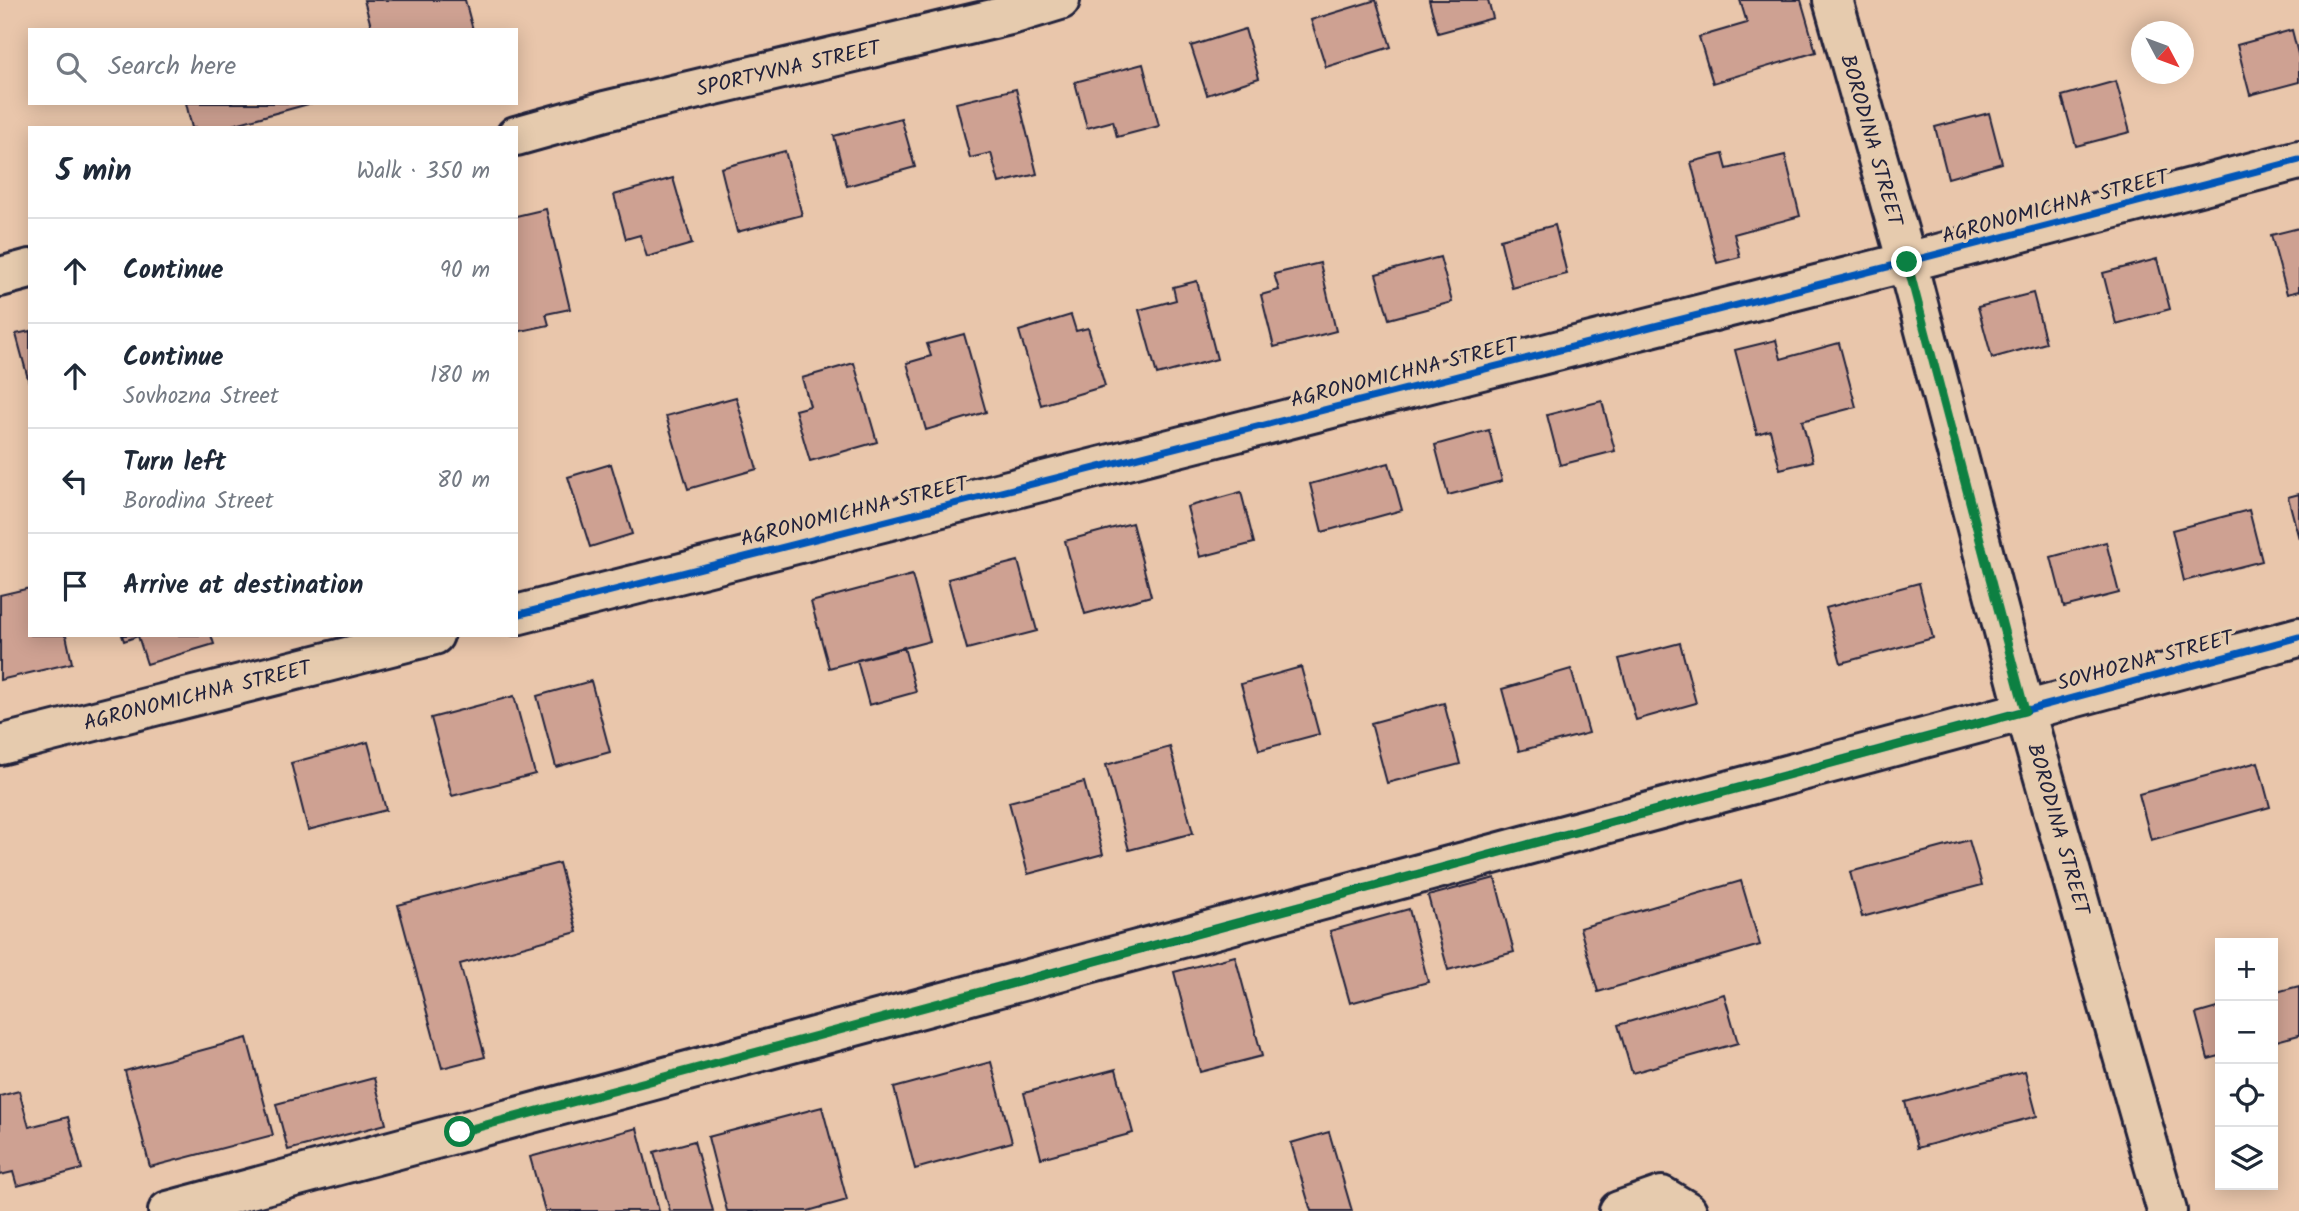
<!DOCTYPE html>
<html lang="en">
<head>
<meta charset="utf-8">
<style>
  :root { --surface:#fff; --page:#f6f6f7; --text:#1f2937; --muted:#747a83; --line:#e0e1e3 }
  body { margin:0; font-family:Kalam,sans-serif; background:var(--page); color:var(--text) }
  .controls { position:absolute; right:21px; bottom:21px; display:grid; overflow:hidden; border-radius:0px; box-shadow:0 4px 18px #0003 }
  .controls button { width:63px; height:63px; display:grid; place-items:center; padding:0; border:0; border-bottom:2px solid var(--line); background:var(--surface); color:var(--text); font:35px sans-serif }
  .compass { position:absolute; left:2131px; top:21px; width:63px; height:63px; border-radius:50%; background:var(--surface); box-shadow:0 4px 18px #0003; rotate:131deg }
  .stop { position:absolute; width:21px; height:21px; margin:-16px; border:5px solid #0b8043; border-radius:50%; background:#fff }
  .stop.end { background:#0b8043; border-color:#fff; box-shadow:0 2px 7px #0008 }
  .list { margin:0; padding:0; list-style:none }
  h2 { display:flex; justify-content:space-between; align-items:center; height:91px; margin:0; padding:0 28px; font-size:30px }
  h2 small { font-size:23px; font-weight:400; color:var(--muted) }
  .list li { display:grid; grid-template-columns:46px 1fr auto; gap:21px; align-items:center; box-sizing:border-box; height:105px; padding:0 28px; border-top:2px solid var(--line) }
  .list b { display:block; font-size:26px; white-space:nowrap }
  .list p { margin:0; font-size:23px; white-space:nowrap; color:var(--muted) }
  .list em { font-size:23px; font-style:normal; color:var(--muted) }
  .icon { flex:none; width:38px; height:38px; fill:none; stroke:currentColor; stroke-width:2; stroke-linecap:round; stroke-linejoin:round }
  .map { position:relative; flex:none; width:2299px; height:1211px; overflow:hidden }
  .search { position:absolute; background:var(--surface); box-shadow:0 4px 18px #0003; left:28px; top:28px; width:490px; height:77px; display:flex; align-items:center; gap:18px; box-sizing:border-box; padding:0 24px; border-radius:0px; color:var(--muted); font-size:26px }
  .panel { position:absolute; background:var(--surface); box-shadow:0 4px 18px #0003; left:28px; top:126px; width:490px; height:511px; border-radius:0px }
  .map>svg:first-child { display:block }
  .building { fill:#cea192; stroke:#22223b; stroke-width:2 }
  .lines { fill:none; stroke-linecap:round; stroke-linejoin:round }
  .minor-casing { stroke:#22223b; stroke-width:44 }
  .minor { stroke:#e6cbae; stroke-width:38 }
  .cycleway-casing { stroke:#e6cbae; stroke-width:11 }
  .cycleway { stroke:#0057b8; stroke-width:7 }
  .route { stroke:#0b8043; stroke-width:9 }
  .labels { text-anchor:middle; stroke-width:7; stroke-linejoin:round; paint-order:stroke }
  .street-label { font-size:21px; fill:#22223b; stroke:#e6cbae }
</style>
</head>
<body>
<div class="map">
<svg width="2299" height="1211" viewBox="0 0 2299 1211">
  <rect width="100%" height="100%" fill="#e9c6ab"/>
  <filter id="ink" filterUnits="userSpaceOnUse"><feTurbulence type="fractalNoise" baseFrequency=".0143" numOctaves="2"/><feDisplacementMap in="SourceGraphic" scale="14" xChannelSelector="R" yChannelSelector="G"/><feConvolveMatrix kernelMatrix="1 2 1 2 8 2 1 2 1" color-interpolation-filters="sRGB"/></filter>
  <g filter="url(#ink)">
    <path class="building" d="M364 0H465L473 30H372Z
      M1376 0 1391 47 1326 67 1311 20Z
      M1429 0H1488L1493 18 1438 33Z
      M1740 0H1801L1816 52 1713 83 1699 37 1747 23Z
      M1245 29 1259 78 1207 95 1191 46Z
      M2292 30 2299 58V82L2250 95 2237 45Z
      M1143 64 1159 126 1117 137 1113 121 1087 128 1075 82Z
      M2116 81 2130 132 2076 146 2062 96Z
      M1016 89 1037 174 999 183 991 153 970 158 956 103Z
      M186 103H312L221 128H192Z
      M1989 113 2002 163 1948 178 1935 127Z
      M901 118 915 167 847 186 834 136Z
      M785 151 802 215 737 232 721 168Z
      M1723 154 1727 169 1785 155 1800 216 1734 234 1740 257 1717 263 1691 162Z
      M673 178 692 244 647 257 640 235 626 239 614 195Z
      M546 209 570 309 546 314 549 325 516 332V216Z
      M1555 225 1567 274 1512 288 1500 239Z
      M2299 228V291L2287 294 2271 235Z
      M1440 257 1452 302 1389 319 1376 274Z
      M2157 259 2170 309 2116 324 2103 273Z
      M1320 263 1336 331 1274 347 1261 295 1279 290 1274 274Z
      M1197 281 1217 359 1157 375 1139 310 1176 300 1173 287Z
      M2033 293 2046 343 1992 358 1978 307Z
      M1071 315 1076 331 1088 328 1105 386 1041 405 1019 331Z
      M30 331V386L16 334Z
      M964 334 986 412 926 430 907 363 931 356 927 344Z
      M1776 340 1781 359 1839 343 1856 407 1802 421 1813 461 1780 469 1770 430 1757 434 1735 350Z
      M854 363 877 442 810 461 795 410 810 406 802 378Z
      M736 397 757 469 688 489 666 416Z
      M1602 401 1615 451 1560 465 1547 415Z
      M1489 430 1502 481 1448 495 1435 445Z
      M1389 463 1402 510 1322 532 1310 484Z
      M611 464 632 534 590 547 568 477Z
      M1241 492 1254 543 1200 557 1187 507Z
      M2299 494V539L2288 497Z
      M2249 510 2262 561 2184 581 2172 530Z
      M1132 523 1151 596 1085 614 1065 541Z
      M2106 542 2119 593 2064 607 2051 557Z
      M1018 561 1037 631 967 649 948 579Z
      M912 575 930 641 829 668 811 602Z
      M1919 583 1933 638 1841 663 1826 608Z
      M30 588V635H66L72 663 0 680V595Z
      M122 635H211L214 644 147 664 138 636 124 641Z
      M1680 643 1696 703 1636 720 1619 659Z
      M904 647 916 692 869 705 857 660Z
      M1301 667 1319 734 1259 750 1241 684Z
      M1571 669 1589 733 1519 751 1502 689Z
      M591 681 610 752 556 767 537 696Z
      M514 696 535 774 452 796 431 718Z
      M1444 703 1460 764 1387 783 1371 723Z
      M368 742 386 810 308 830 291 763Z
      M1170 747 1193 833 1129 850 1106 765Z
      M2258 762 2270 807 2151 840 2139 794Z
      M1084 782 1103 854 1028 874 1009 802Z
      M1969 840 1982 885 1862 917 1850 872Z
      M559 863 577 932 460 964 485 1057 442 1068 398 905Z
      M1495 878 1514 952 1448 970 1428 896Z
      M1741 881 1760 945 1598 992 1580 928Z
      M1409 909 1428 982 1350 1003 1330 931Z
      M1235 956 1262 1056 1200 1072 1174 972Z
      M2299 986V1035L2273 1042V993Z
      M1724 994 1738 1043 1632 1073 1618 1025Z
      M2220 1007V1056L2208 1059 2196 1014Z
      M247 1038 273 1135 150 1167 125 1071Z
      M991 1062 1012 1142 915 1169 894 1088Z
      M1116 1069 1133 1133 1041 1158 1024 1093Z
      M2025 1071 2037 1116 1917 1148 1905 1102Z
      M374 1078 386 1124 288 1150 276 1104Z
      M19 1091 29 1127 68 1117 82 1169 17 1186 13 1172 0 1175V1096Z
      M822 1107 847 1200 808 1211H727L708 1137Z
      M637 1128 659 1211H545L530 1157Z
      M1329 1132 1352 1211H1311L1291 1143Z
      M694 1141 713 1211H670L654 1152Z"/>
    <g class="lines">
      <g class="minor-casing">
        <path id="minor" d="M1833 0 1907 262 2025 711 2167 1211
          M516 136 605 111 1014 14 1060 0
          M0 277 30 269
          M516 615 1907 262 2299 160
          M0 745 434 635
          M168 1211 2299 637
          M1619 1211 1662 1196 1687 1211"/>
      </g>
      <use href="#minor" class="minor"/>
      <g class="cycleway-casing">
        <path id="cycleway" d="M516 615 1907 262 2299 160
          M987 990 2299 637"/>
      </g>
      <use href="#cycleway" class="cycleway"/>
    </g>
  </g>
  <g class="lines" filter="url(#ink)">
    <path class="route" d="M460 1132 2025 711 1907 262"/>
  </g>
  <g class="labels">
    <g class="street-label">
      <text transform="translate(788 68) rotate(-13)" y="7">SPORTYVNA STREET</text>
      <text transform="translate(1872 140) rotate(74)" y="7">BORODINA STREET</text>
      <text transform="translate(2055 206) rotate(-15)" y="7">AGRONOMICHNA STREET</text>
      <text transform="translate(1404 372) rotate(-14)" y="7">AGRONOMICHNA STREET</text>
      <text transform="translate(854 511) rotate(-14)" y="7">AGRONOMICHNA STREET</text>
      <text transform="translate(2145 660) rotate(-15)" y="7">SOVHOZNA STREET</text>
      <text transform="translate(197 695) rotate(-14)" y="7">AGRONOMICHNA STREET</text>
      <text transform="translate(2059 829) rotate(74)" y="7">BORODINA STREET</text>
    </g>
  </g>
</svg>
<div class="controls">
<button>+</button>
<button>−</button>
<button><svg class="icon" aria-label="locate" viewBox="0 0 24 24"><circle cx="12" cy="12" r="6"/><path d="M12 2v4M12 18v4M2 12h4M18 12h4"/></svg></button>
<button><svg class="icon" aria-label="layers" viewBox="0 0 24 24"><path d="M12 4l9 5-9 5-9-5zM3 14l9 5 9-5"/></svg></button>
</div>
<svg class="compass" viewBox="-18 -18 36 36"><path d="M0-13l5 13h-10z" fill="#e53935"/><path d="M0 13l5-13h-10z" fill="#747a83"/></svg>
<div class="stop" style="left:460px;top:1132px"></div>
<div class="stop end" style="left:1907px;top:262px"></div>
<div class="search"><svg class="icon" aria-label="search" viewBox="0 0 24 24"><circle cx="10" cy="10" r="6"/><path d="M15 15l6 6"/></svg>Search here</div>
<section class="panel">
<h2>5 min<small>Walk · 350 m</small></h2>
<ul class="list">
<li><svg class="icon" aria-label="ahead" viewBox="0 0 24 24"><path d="M12 20V5M6 11l6-6 6 6"/></svg><div><b>Continue</b></div><em>90 m</em></li>
<li><svg class="icon" aria-label="ahead" viewBox="0 0 24 24"><path d="M12 20V5M6 11l6-6 6 6"/></svg><div><b>Continue</b><p>Sovhozna Street</p></div><em>180 m</em></li>
<li><svg class="icon" aria-label="left" viewBox="0 0 24 24"><path d="M17 20v-9H6M10 6l-5 5 5 5"/></svg><div><b>Turn left</b><p>Borodina Street</p></div><em>80 m</em></li>
<li><svg class="icon" aria-label="arrive" viewBox="0 0 24 24"><path d="M6 21V4h12l-3 4 3 4H6"/></svg><div><b>Arrive at destination</b></div></li>
</ul>
</section>
</div>
</body>
</html>
